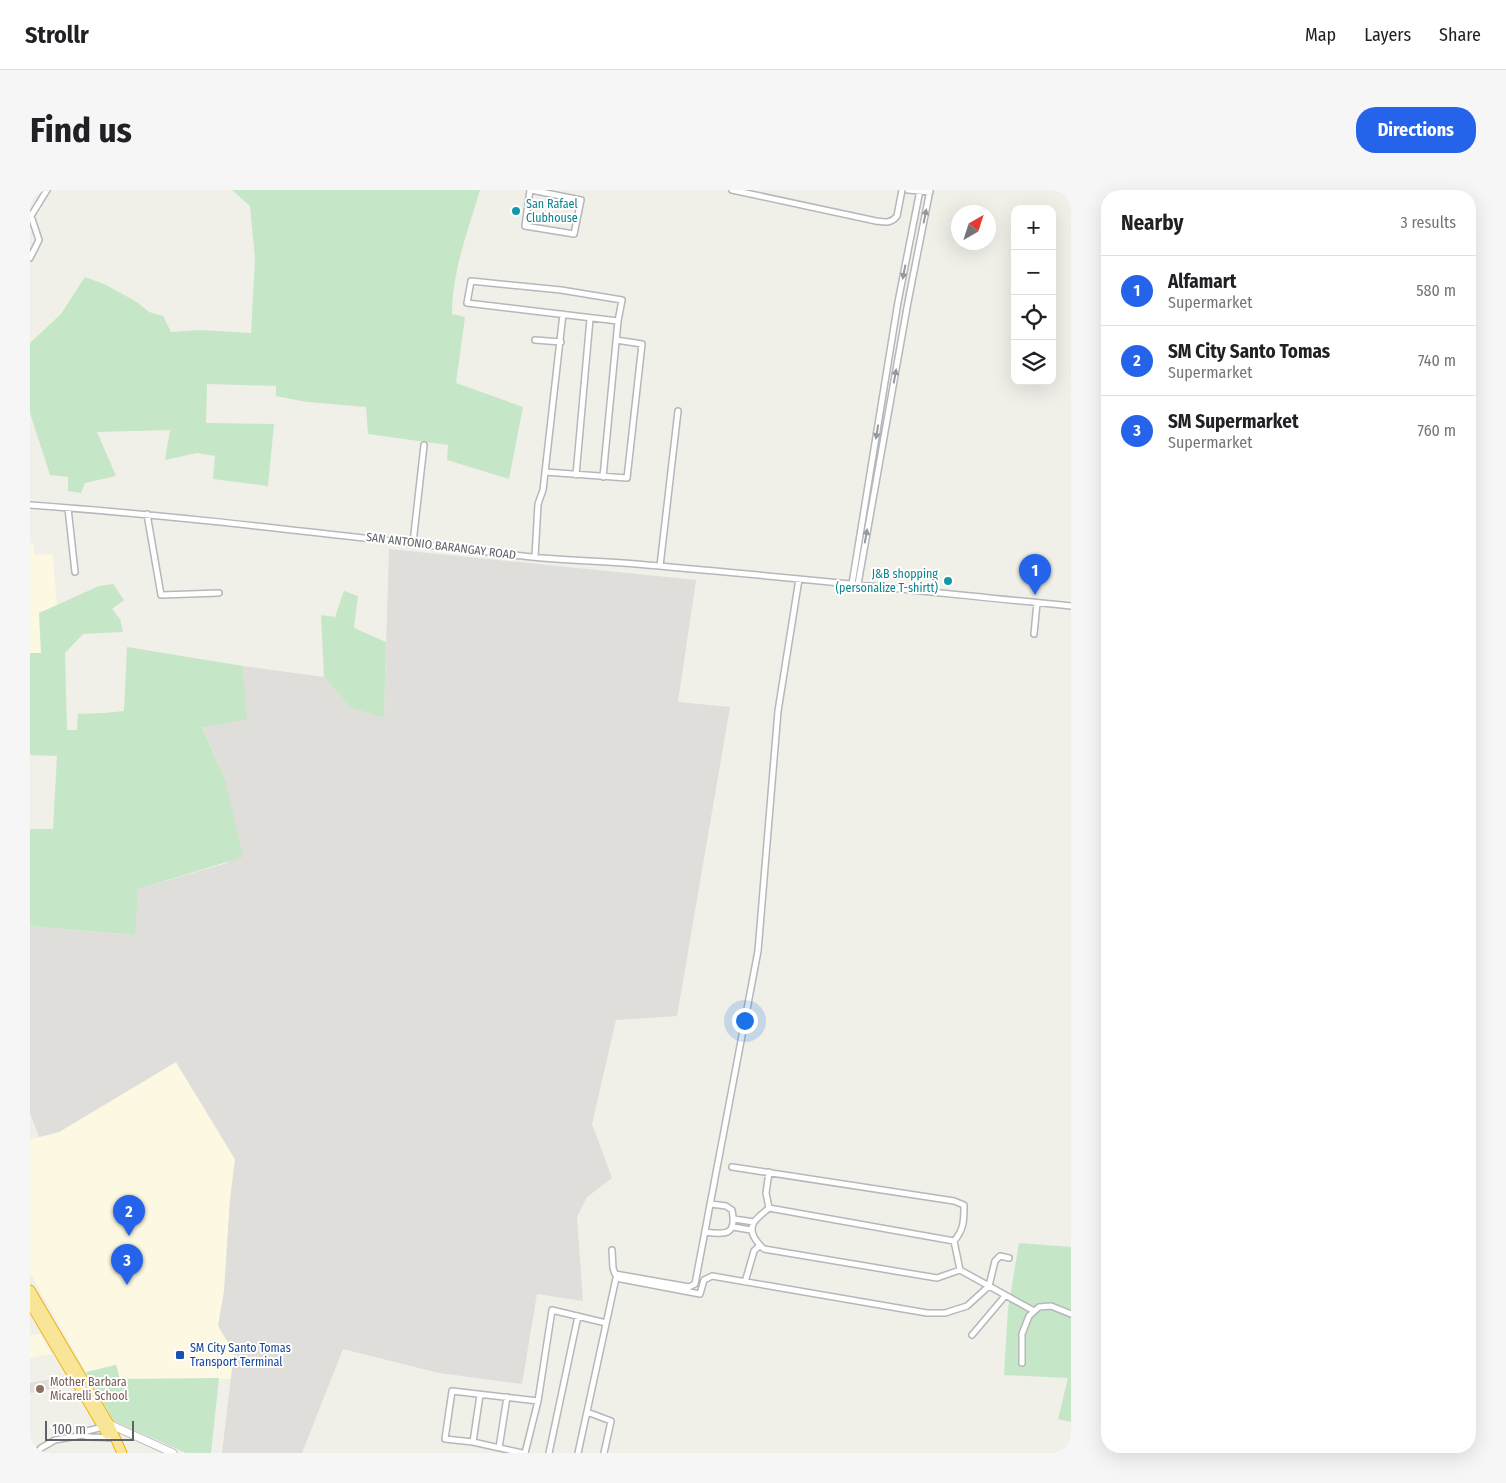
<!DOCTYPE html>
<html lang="en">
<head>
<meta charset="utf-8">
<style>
  :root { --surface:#fff; --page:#f6f6f6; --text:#202124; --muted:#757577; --line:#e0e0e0; --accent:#2563eb }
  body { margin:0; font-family:"Fira Sans Condensed",sans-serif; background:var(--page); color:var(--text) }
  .controls { position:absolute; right:15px; top:15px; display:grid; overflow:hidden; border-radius:10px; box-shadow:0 5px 20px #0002 }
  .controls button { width:45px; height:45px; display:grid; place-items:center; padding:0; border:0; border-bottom:1px solid var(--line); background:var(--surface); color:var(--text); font:25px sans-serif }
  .compass { position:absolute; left:921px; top:15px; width:45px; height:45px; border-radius:50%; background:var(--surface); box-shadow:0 5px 20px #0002; rotate:39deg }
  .scale { position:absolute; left:15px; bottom:12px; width:89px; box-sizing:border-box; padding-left:5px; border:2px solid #5f6267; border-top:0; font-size:14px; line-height:18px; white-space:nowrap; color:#5f6267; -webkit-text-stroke:4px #fff; paint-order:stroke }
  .you { position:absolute; left:714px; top:830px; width:18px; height:18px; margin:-12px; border:4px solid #fff; border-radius:50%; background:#1a73e8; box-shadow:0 0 0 8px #1a73e833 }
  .badge { display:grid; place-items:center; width:32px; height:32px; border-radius:50%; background:var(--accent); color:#fff; font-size:16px; font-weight:700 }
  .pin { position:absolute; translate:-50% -41px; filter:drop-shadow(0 1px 2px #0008) }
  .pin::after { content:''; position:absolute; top:26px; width:18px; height:15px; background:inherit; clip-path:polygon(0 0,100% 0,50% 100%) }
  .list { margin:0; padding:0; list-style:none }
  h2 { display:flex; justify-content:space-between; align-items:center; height:65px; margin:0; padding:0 20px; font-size:21px }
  h2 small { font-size:16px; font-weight:400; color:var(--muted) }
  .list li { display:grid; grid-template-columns:32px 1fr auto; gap:15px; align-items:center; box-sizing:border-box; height:70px; padding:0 20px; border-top:1px solid var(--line) }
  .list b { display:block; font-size:19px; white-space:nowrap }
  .list p { margin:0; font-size:16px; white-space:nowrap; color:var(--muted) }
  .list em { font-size:16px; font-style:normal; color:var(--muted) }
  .icon { flex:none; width:28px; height:28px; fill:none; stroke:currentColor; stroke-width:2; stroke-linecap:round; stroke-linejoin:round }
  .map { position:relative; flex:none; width:1041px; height:1263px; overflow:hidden; border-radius:20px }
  header { display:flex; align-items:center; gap:30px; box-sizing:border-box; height:70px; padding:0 25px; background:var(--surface); border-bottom:1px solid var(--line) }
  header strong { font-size:24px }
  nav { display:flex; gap:28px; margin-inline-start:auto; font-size:18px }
  .intro { display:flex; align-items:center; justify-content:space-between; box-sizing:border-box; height:120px; padding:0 30px }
  h1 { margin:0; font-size:35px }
  .button { padding:12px 22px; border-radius:20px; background:var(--accent); color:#fff; font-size:18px; font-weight:700 }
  main { display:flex; gap:30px; padding:0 30px }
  aside { flex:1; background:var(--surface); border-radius:20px; box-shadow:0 5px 20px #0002 }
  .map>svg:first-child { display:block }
  .commercial { fill:#fcf8e1 }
  .industrial { fill:#dfdeda }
  .education { fill:#e0ded6 }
  .green { fill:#c6e6c8 }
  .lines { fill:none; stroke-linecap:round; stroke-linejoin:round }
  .street-casing { stroke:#b5b7bb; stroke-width:8 }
  .secondary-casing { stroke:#b6b9be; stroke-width:9 }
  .highway-casing { stroke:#ecb30d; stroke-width:11 }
  .street { stroke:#fff; stroke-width:5 }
  .secondary { stroke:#fff; stroke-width:7 }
  .highway { stroke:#f8e598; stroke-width:9 }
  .oneway { fill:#97999c }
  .culture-dot { fill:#0f9aa8; stroke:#fff; stroke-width:2 }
  .transit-dot { fill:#1a4fb4; stroke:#fff; stroke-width:2 }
  .education-dot { fill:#8d6e63; stroke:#fff; stroke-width:2 }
  .labels { text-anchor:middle; stroke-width:4; stroke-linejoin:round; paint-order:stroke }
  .culture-label { font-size:12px; fill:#0d838f; stroke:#fff; text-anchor:start }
  .street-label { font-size:12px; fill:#5f6267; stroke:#fff }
  .transit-label { font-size:12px; fill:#164399; stroke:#fff; text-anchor:start }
  .education-label { font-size:12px; fill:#785e54; stroke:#fff; text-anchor:start }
</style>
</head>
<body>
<header>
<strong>Strollr</strong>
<nav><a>Map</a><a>Layers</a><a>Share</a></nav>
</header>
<div class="intro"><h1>Find us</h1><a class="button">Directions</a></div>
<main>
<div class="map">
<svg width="1041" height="1263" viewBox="0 0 1041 1263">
  <rect width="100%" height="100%" fill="#f0efe8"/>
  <path class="commercial" d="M0 353H3L5 365 23 364 27 416 9 423 11 463H0Z
    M146 872 205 970 200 1010 194 1101 188 1136 204 1162 201 1189H90L86 1175 56 1182 0 1083V950L29 942Z
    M10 1144 22 1164 0 1168V1145Z"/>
  <path class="industrial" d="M359 359 666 390 648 512 700 517 647 826 586 830 562 934 582 988 557 1007 547 1027 553 1111 507 1104 492 1194 409 1183 313 1159 272 1263H192L204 1162 188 1136 194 1101 200 1010 205 969 146 872 29 942 9 947 0 923V736L104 745 108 699 197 673 195 589 172 536 216 530 213 476 294 487 321 518 354 528Z"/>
  <path class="education" d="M34 1187 39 1195 0 1203V1193Z"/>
  <path class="green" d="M202 0H450C438 40 422 82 422 124L435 127 426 193 493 217 479 289 417 270 418 255 338 244 336 217 277 212 246 206V196L177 194 176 233 244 234 238 296 183 289 185 266 167 263 135 270 140 240 67 242 86 286 55 293 51 303 38 301V287L20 285 0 223V153L31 124 55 87 74 94 107 112 119 122 133 126 141 142 170 140 221 143 225 68 220 16Z
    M83 394 94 410 82 419 90 429 93 442 53 444 35 463 37 540H47L48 524 74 523 94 521 97 457 213 476 217 530 172 537 195 589 213 667 108 699 105 745 0 736V639H23L27 566 0 565V463H11L9 423 69 396Z
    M314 401 328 406 324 438 356 452 354 528 321 518 294 487 291 425 305 427Z
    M989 1053 1041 1057V1232L1028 1229 1038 1188 974 1185 978 1119Z
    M86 1175 90 1189 189 1188 181 1263H156L84 1231 56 1182Z"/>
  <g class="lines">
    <g class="street-casing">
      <path id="street" d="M500 0 495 36 544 44 551 10 501 0
        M702 0 846 31C854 32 861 34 867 26L872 0
        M878 0 900 2
        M0 68 9 50 1 26 17 0
        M505 150 531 152
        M515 282 597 288 612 154 586 150
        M546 285 560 129
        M573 287 588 131 592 110 531 100 441 91 437 113 588 131
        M0 315C168 327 335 349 502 367 540 371 579 371 617 375 759 387 900 402 1041 416
        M38 318 45 382
        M117 324 131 405 189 403
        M383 353 394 255
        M505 367 508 314 513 300 533 124
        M630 376 648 221
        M822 394 868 112 890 0
        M828 394 878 112 900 0
        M1004 444 1007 413
        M702 977 924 1011 934 1015C934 1030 934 1040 924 1051L930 1080 907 1088 734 1059C729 1055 727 1052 724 1047 717 1033 729 1027 739 1018L924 1051
        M739 1018 736 1003 739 982
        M704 1029 724 1032
        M703 1037 721 1040
        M675 1042C696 1045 707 1045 702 1020L696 1016 681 1014
        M582 1060 583 1078 585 1084 659 1097 665 1094 728 761 748 521 769 389
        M979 1068 970 1066 965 1071 959 1096 1004 1121
        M715 1092 724 1061 729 1056
        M942 1145 975 1106
        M992 1173V1144L999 1126 1009 1117 1021 1116 1041 1124
        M557 1222 581 1231 574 1263
        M53 1245C59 1249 70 1246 79 1248
        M443 1252 450 1205
        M469 1258 477 1207
        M7 1263 11 1258 25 1250 53 1245 57 1241 73 1237
        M492 1263 443 1252 415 1249 422 1201 508 1211
        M495 1263 508 1211 522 1120 576 1133
        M519 1263 548 1126
        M548 1263 586 1088 670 1104 674 1090 682 1086 897 1123H915L937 1116 959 1096 930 1080"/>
    </g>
    <g class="secondary-casing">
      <path id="secondary" d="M79 1234 143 1263"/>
    </g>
    <g class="highway-casing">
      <path id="highway" d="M0 1100 79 1234 92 1263
        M0 1113 77 1244"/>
    </g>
    <use href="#street" class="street"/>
    <use href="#secondary" class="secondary"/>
    <use href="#highway" class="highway"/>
  </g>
  <defs><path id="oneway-solid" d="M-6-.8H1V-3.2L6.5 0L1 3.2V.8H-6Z" transform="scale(1.25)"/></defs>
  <g class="oneway">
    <use href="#oneway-solid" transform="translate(895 26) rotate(-79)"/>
    <use href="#oneway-solid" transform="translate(874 82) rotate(101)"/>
    <use href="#oneway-solid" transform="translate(865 186) rotate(-80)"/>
    <use href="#oneway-solid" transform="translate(847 242) rotate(99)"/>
    <use href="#oneway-solid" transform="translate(836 346) rotate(-80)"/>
  </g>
  <g class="culture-dot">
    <circle cx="486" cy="21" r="5"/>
    <circle cx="918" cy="391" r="5"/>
  </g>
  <rect class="transit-dot" x="145" y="1160" width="10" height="10" rx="2.5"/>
  <circle class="education-dot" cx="10" cy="1199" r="5"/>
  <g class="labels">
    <g class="culture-label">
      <text x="496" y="18">San Rafael<tspan x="496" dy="14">Clubhouse</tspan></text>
      <text x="908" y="388" text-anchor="end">J&amp;B shopping<tspan x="908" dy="14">(personalize T-shirtt)</tspan></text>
    </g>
    <g class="street-label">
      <text transform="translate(411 356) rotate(7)" y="4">SAN ANTONIO BARANGAY ROAD</text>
    </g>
    <g class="transit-label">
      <text x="160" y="1162">SM City Santo Tomas<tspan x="160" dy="14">Transport Terminal</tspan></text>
    </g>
    <g class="education-label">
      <text x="20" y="1196">Mother Barbara<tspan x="20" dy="14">Micarelli School</tspan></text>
    </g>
  </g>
</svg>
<div class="controls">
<button>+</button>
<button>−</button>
<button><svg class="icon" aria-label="locate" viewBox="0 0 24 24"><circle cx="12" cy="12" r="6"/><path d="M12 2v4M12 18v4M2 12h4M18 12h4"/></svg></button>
<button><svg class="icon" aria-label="layers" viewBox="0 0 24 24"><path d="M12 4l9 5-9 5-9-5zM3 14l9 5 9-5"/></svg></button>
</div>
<svg class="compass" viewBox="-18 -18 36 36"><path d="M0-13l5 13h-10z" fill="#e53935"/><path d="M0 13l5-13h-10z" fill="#757577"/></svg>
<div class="scale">100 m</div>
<div class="you"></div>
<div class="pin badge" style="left:1005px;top:405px">1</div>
<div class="pin badge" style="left:99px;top:1046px">2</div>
<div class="pin badge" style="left:97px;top:1095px">3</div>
</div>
<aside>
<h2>Nearby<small>3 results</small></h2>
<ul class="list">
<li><span class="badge">1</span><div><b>Alfamart</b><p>Supermarket</p></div><em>580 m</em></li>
<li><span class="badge">2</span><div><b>SM City Santo Tomas</b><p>Supermarket</p></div><em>740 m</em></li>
<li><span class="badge">3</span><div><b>SM Supermarket</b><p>Supermarket</p></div><em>760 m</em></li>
</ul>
</aside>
</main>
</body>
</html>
